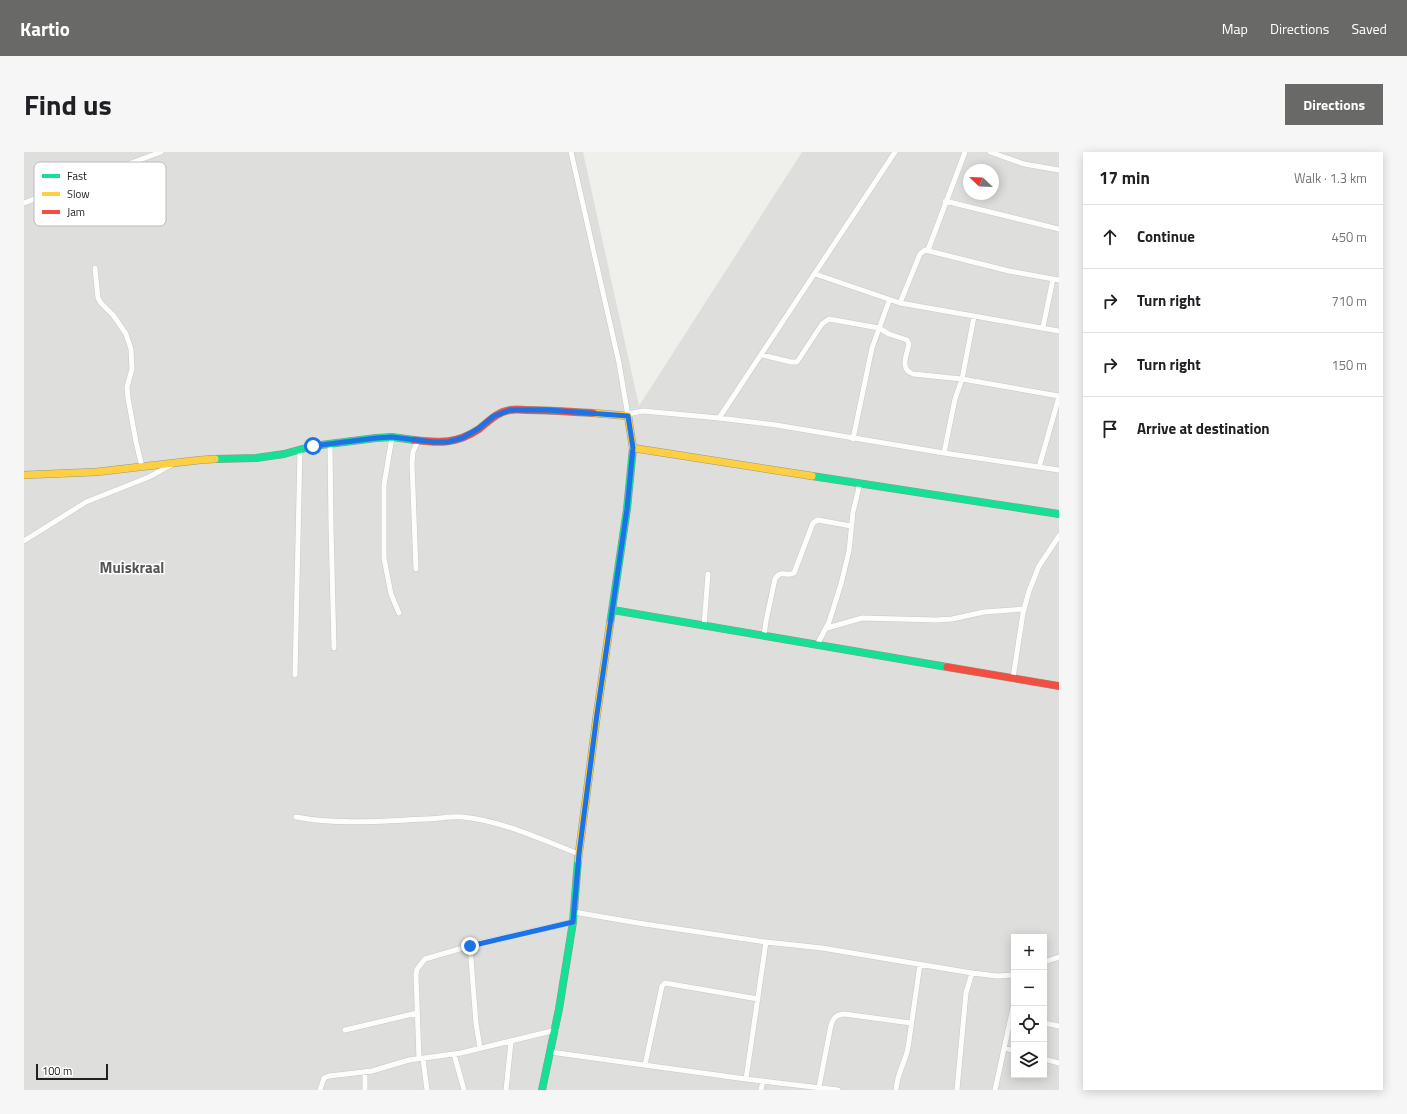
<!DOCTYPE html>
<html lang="en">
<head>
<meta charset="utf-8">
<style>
  :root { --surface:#fff; --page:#f6f6f6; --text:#202124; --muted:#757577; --line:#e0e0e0; --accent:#696968 }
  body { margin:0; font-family:"Titillium Web",sans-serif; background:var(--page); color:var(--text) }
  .controls { position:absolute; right:12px; bottom:12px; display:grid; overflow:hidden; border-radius:0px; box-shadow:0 2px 10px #0003 }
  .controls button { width:36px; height:36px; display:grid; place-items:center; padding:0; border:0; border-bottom:1px solid var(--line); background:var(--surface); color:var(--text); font:20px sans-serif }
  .compass { position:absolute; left:939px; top:12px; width:36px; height:36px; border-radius:50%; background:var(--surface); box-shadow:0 2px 10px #0003; rotate:293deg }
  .scale { position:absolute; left:12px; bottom:10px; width:72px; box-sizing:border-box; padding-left:4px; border:2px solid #212121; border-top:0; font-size:11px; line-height:14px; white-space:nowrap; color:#212121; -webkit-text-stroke:3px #fff; paint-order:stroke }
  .stop { position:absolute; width:12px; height:12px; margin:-9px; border:3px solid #1a73e8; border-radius:50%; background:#fff }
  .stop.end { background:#1a73e8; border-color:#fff; box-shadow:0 1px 4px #0008 }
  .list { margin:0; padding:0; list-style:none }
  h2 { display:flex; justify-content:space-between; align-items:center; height:52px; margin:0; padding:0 16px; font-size:17px }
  h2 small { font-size:13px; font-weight:400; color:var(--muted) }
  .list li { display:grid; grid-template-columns:26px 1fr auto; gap:12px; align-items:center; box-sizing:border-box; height:64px; padding:0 16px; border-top:1px solid var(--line) }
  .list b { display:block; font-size:15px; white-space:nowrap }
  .list em { font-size:13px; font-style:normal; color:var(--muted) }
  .icon { flex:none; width:22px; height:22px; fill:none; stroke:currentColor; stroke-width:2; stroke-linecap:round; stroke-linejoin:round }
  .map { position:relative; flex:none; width:1035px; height:938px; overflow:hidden; border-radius:0px }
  header { display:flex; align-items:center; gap:24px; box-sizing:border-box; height:56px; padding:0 20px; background:var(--accent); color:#fff }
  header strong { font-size:19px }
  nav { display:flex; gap:22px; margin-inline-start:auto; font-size:14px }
  .intro { display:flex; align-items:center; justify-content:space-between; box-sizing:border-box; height:96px; padding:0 24px }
  h1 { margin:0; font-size:28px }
  .button { padding:10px 18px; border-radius:0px; background:var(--accent); color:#fff; font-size:14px; font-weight:700 }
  main { display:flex; gap:24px; padding:0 24px }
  aside { flex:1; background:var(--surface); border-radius:0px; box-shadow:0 2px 10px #0003 }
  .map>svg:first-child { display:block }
  .built { fill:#dededc; fill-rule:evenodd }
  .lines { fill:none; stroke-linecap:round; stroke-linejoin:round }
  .street-casing { stroke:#c8c8c6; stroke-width:6 }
  .fast-casing { stroke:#949a82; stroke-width:8 }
  .slow-casing { stroke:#949a82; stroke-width:8 }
  .jam-casing { stroke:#949a82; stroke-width:8 }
  .street { stroke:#fdfdfc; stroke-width:5 }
  .fast { stroke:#16e098; stroke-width:7 }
  .slow { stroke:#ffcf43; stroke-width:7 }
  .jam { stroke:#f24e42; stroke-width:7 }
  .route { stroke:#1a73e8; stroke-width:5 }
  .labels { text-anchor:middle; stroke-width:3; stroke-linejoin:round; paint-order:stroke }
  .district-label { font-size:15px; font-weight:bold; fill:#545454; stroke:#fff }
  .key { fill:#fff; stroke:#bcbcbc; stroke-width:1 }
  .key-label { font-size:11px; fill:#212121 }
</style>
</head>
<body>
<header>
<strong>Kartio</strong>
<nav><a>Map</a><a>Directions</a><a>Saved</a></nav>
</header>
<div class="intro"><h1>Find us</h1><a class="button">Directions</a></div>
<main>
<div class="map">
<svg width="1035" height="938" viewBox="0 0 1035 938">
  <rect width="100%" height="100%" fill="#efefeb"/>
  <path class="built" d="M0 0H559L615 254 778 0H1035V938H0ZM945 18H969V42H945ZM990 785H1020V923H990Z"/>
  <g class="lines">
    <g class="street-casing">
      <path id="street" d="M547 0 595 211 604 264 608 261 619 259 695 266 752 273 920 301 1035 318
        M966 0 1000 12 1035 18
        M921 49 1035 77
        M0 51 137 0
        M904 98 941 0
        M71 116 74 146 77 151 89 163 96 173 102 182 107 197 108 217 103 235 104 246 112 290 118 315
        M791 122 876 151 1035 179
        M876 151 896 102 901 98 985 119 1035 128
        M1019 175 1029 127
        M738 203 767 210H773L798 172 805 167 855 176 865 182 883 188 885 192C883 203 875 217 889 222L938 227 1035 244
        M695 266 871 0
        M368 285 360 333V406L367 442 375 461
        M829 287 848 196 865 149
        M306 292 307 374 310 496
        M920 301 931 247 938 227 950 165
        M1015 315 1035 245
        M0 389 62 350 125 325 147 313
        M392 417 388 311 389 300 394 288
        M680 474 684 422
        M803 476 838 466 912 468 928 467 960 460 1000 457
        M740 484 742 469 751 427C757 417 762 425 770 421L789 371 794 368 827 374
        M793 493 805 470 817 432 825 399 829 360 836 331
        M271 523 276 298
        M989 526 999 461 1005 439 1015 414 1035 384
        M272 665C314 673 358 669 400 667 413 667 426 664 439 665 479 669 518 688 555 702
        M550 760 614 771 742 790 798 796 948 821 973 824 990 823
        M446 794 452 871 456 896
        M1020 810 1035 805
        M1020 871 1035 874
        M321 878 393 861
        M981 896 990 899
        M526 900 722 927 814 938
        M430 902 440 938
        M395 907 392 823 393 817 401 807 456 791 549 770
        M399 907 403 938
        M1020 907 1035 911
        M621 913 638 834 641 831 734 847
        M341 920V938
        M722 927 742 790
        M795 935 807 873C810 865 812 863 820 862L887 871
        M296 938 300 926 305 924 348 919 385 908 437 901 532 878
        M482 938 487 890
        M737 938 739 929
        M872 938C873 921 881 911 884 896L896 812
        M933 938 942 841 948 821
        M971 938 990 851"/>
    </g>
    <g class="fast-casing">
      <path id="fast" d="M191 307 232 306 260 302 289 294 352 286 368 285 390 288
        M788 324 1035 362
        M589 458 923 515
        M586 472 603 357 609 296
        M518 938 535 857 549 770 554 708"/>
    </g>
    <g class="slow-casing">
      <path id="slow" d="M569 261 604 264 609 296 788 324
        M0 323 72 320 176 308 191 307
        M554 708 573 562 586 472"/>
    </g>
    <g class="jam-casing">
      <path id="jam" d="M390 288C415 291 433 292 455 277 465 269 473 260 486 258 492 257 499 258 504 258 526 258 547 260 569 261
        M923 515 1035 534"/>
    </g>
    <use href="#street" class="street"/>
    <use href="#fast" class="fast"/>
    <use href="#slow" class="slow"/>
    <use href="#jam" class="jam"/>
  </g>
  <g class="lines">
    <path class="route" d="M289 294 352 286 368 285 409 290H424L438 286 454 277 470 264 486 258H524L604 264 609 296 603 357 573 562 555 702 549 770 446 794"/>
  </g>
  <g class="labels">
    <g class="district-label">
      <text x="108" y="421">Muiskraal</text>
    </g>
  </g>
  <rect x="10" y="10" width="132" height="64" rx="6" class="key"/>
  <rect x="18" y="22" width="18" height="4" fill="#16e098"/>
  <rect x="18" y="40" width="18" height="4" fill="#ffcf43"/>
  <rect x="18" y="58" width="18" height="4" fill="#f24e42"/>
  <g class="key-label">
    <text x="43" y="28">Fast</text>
    <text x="43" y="46">Slow</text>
    <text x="43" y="64">Jam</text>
  </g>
</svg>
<div class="controls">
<button>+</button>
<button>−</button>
<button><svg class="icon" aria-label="locate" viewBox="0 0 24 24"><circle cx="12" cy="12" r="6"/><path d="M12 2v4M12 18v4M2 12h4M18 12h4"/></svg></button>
<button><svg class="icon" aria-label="layers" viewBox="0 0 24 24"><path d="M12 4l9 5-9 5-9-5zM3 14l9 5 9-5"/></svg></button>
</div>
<svg class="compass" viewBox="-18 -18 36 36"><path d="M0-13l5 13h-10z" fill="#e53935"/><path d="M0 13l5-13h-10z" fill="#757577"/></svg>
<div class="scale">100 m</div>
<div class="stop" style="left:289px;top:294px"></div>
<div class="stop end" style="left:446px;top:794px"></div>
</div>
<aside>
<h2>17 min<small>Walk · 1.3 km</small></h2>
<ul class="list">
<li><svg class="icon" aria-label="ahead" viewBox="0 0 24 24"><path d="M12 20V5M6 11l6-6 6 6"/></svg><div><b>Continue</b></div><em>450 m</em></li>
<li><svg class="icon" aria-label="right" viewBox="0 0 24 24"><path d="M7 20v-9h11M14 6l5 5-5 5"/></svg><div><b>Turn right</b></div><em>710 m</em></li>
<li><svg class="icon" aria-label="right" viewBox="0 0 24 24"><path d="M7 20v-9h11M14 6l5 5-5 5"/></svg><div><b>Turn right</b></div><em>150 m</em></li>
<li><svg class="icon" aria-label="arrive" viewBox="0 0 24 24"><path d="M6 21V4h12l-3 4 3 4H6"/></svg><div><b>Arrive at destination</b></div></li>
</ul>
</aside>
</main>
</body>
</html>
